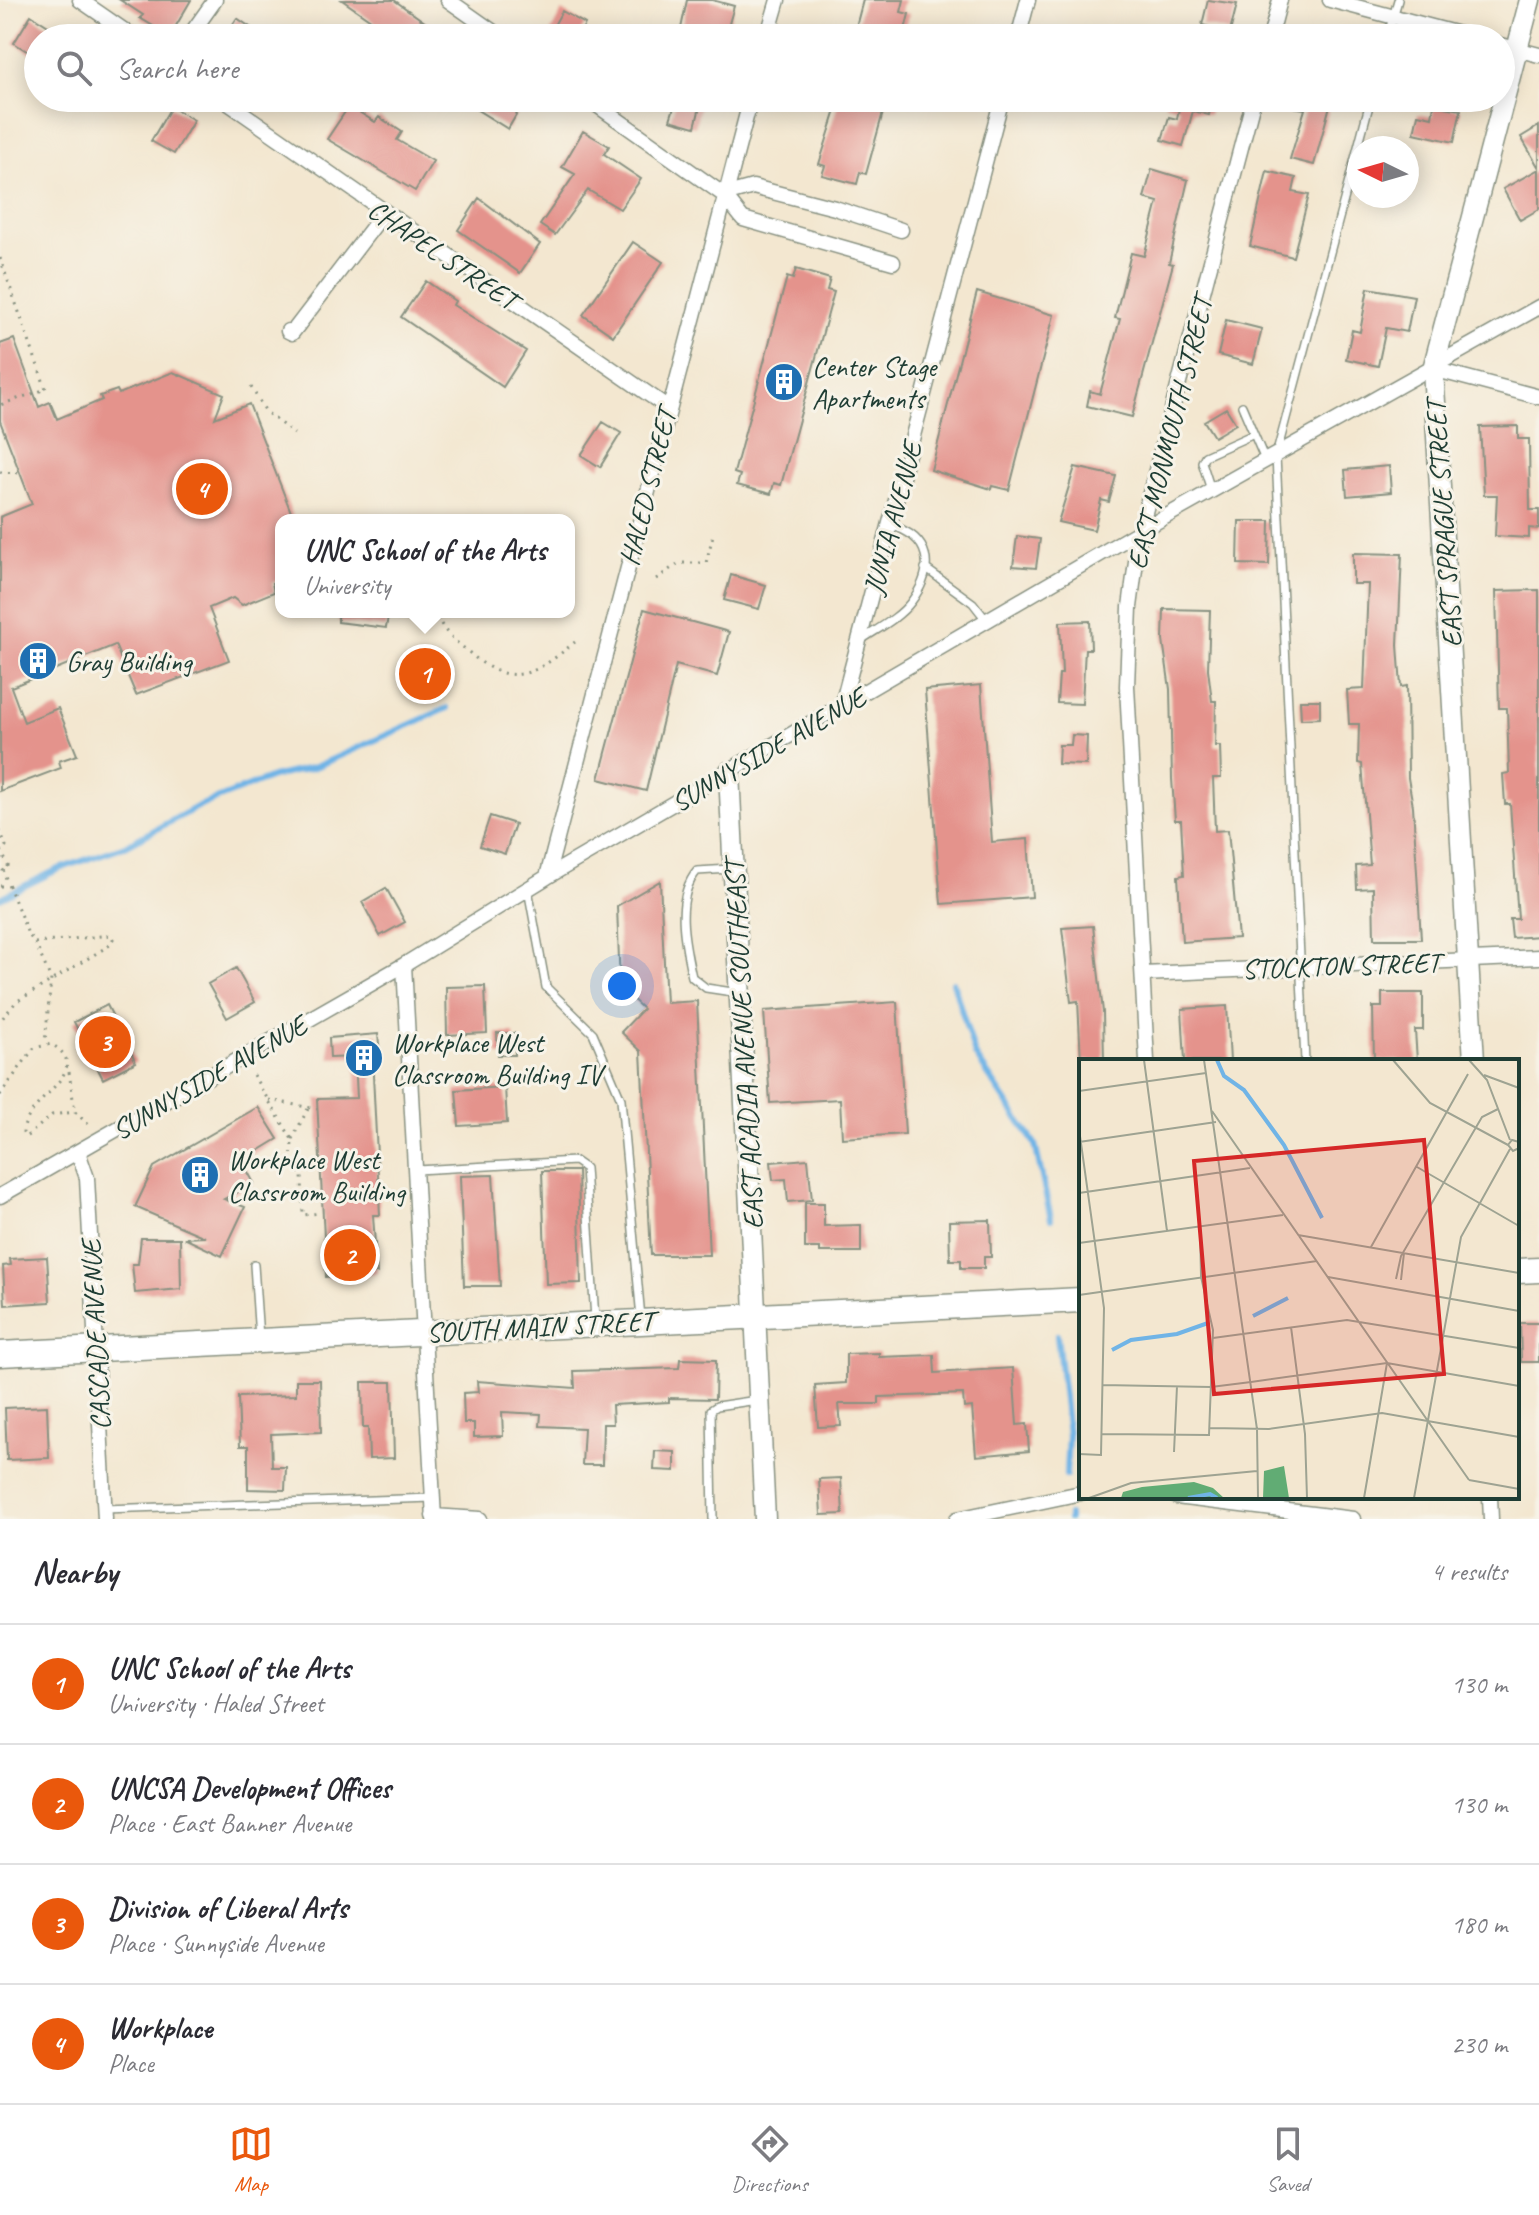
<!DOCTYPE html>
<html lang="en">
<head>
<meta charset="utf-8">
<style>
  :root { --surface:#fff; --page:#f7f7f7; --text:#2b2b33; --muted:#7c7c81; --line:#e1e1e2; --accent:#ea580c }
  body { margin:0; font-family:Caveat,sans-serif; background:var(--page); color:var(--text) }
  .compass { position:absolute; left:1347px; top:136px; width:72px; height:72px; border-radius:50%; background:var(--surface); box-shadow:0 4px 20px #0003; rotate:275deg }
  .you { position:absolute; left:622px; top:986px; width:28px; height:28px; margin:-20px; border:6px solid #fff; border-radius:50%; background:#1a73e8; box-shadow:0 0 0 12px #1a73e833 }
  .badge { display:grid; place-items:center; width:52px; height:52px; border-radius:50%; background:var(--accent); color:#fff; font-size:26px; font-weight:700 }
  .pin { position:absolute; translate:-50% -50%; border:4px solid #fff; box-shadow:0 2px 8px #0006 }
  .popup { position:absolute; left:275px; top:514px; width:300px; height:104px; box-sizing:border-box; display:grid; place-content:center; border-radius:16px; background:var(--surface); filter:drop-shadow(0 2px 6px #0005); font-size:26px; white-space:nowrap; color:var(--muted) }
  .popup b { font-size:30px; color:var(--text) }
  .popup::after { content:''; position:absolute; left:50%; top:100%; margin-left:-16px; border:16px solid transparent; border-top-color:var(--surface) }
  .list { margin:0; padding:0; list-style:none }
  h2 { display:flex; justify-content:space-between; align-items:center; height:104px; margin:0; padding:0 32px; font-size:34px }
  h2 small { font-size:26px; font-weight:400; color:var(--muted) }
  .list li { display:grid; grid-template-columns:52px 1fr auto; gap:24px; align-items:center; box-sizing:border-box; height:120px; padding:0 32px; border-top:2px solid var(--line) }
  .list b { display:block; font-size:30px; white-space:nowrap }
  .list p { margin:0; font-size:26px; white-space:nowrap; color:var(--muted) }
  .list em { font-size:26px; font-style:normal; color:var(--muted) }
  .icon { flex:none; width:44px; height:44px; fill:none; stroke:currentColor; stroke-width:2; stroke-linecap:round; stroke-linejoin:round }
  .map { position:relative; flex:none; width:1539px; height:1519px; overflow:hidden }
  .search { position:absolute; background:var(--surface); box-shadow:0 4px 20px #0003; left:24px; right:24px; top:24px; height:88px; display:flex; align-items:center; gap:20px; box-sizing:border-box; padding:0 28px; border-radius:44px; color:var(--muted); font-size:30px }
  .sheet { height:584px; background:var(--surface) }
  nav { display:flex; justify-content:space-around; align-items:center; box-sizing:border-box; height:112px; border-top:2px solid var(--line); background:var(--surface); font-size:22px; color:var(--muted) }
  nav a { display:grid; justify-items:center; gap:4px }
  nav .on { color:var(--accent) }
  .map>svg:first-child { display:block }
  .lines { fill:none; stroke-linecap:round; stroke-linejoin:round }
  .stream { stroke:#70b4e6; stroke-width:6 }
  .building { fill:#e4938c }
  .lane-casing { stroke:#899282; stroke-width:10 }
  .street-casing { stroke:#899282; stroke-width:17 }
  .secondary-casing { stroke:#899282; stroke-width:23 }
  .primary-casing { stroke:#899282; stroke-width:27 }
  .path { stroke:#899282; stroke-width:3; stroke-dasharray:2 6; stroke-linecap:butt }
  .lane { stroke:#fff; stroke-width:7 }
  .street { stroke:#fff; stroke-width:14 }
  .secondary { stroke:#fff; stroke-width:20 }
  .primary { stroke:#fff; stroke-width:24 }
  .labels { text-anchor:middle; stroke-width:6; stroke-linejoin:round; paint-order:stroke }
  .street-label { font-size:28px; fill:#1f3d34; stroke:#f7f3e8 }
  .poi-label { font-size:28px; fill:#1f3d34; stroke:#f7f3e8; text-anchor:start }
  .inset-river { fill:none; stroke:#70b4e6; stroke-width:4 }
  .inset-road { fill:none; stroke:#9ea392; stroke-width:2 }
  .view { fill:#d62828; fill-opacity:0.15; stroke:#d62828; stroke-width:4 }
  .inset-edge { fill:none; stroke:#1f3d34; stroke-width:4 }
</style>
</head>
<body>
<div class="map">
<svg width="1539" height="1519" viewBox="0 0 1539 1519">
  <rect width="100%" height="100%" fill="#f7f3e8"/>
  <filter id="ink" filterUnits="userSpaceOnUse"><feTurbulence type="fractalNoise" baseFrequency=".0125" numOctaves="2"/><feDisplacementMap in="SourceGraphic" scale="16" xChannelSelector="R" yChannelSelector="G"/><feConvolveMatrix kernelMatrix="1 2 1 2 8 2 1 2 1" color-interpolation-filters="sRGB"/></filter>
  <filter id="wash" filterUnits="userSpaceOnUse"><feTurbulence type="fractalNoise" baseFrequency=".006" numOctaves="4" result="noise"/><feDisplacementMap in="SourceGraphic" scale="32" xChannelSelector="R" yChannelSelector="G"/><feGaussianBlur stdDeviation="1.8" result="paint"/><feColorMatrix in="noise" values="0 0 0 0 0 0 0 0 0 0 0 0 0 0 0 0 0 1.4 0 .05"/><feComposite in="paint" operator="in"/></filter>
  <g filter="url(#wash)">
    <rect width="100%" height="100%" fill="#f3e7d0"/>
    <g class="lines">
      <path class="stream" d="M0 898 59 869 125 846 199 806 272 777 315 767 447 708
        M953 982 975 1055 1035 1144 1051 1219
        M1057 1335 1068 1435 1066 1475
        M1069 1515V1519"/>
    </g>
    <g id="blocks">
      <path class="building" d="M120 0H191L170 36 140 18 143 15Z
        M342 0H394L447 38H384L388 32Z
        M687 0H712L734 6 725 38H679Z
        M863 0H904L901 12 909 14 903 38H853Z
        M1208 0 1237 4 1230 32 1202 25Z
        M562 11 585 24 577 38H547Z
        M31 15 67 38H38V58L14 43Z
        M237 18 266 38H224Z
        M458 98H526L508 129Z
        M677 98 701 103 695 127 670 120Z
        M840 98H887L866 174 860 172 857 184 822 175 825 166 819 164Z
        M1165 98H1213L1209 115 1193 111 1183 146 1162 140 1169 117 1177 119 1179 108 1165 104Z
        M1287 98H1332L1314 165 1290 159 1305 109 1286 106Z
        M1434 105 1461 110 1454 142 1414 133 1418 114 1432 117Z
        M349 106 375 122 379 117 402 132 397 140 433 161 415 191 327 139Z
        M171 107 194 120 174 154 151 141Z
        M1539 126V168L1521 137Z
        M583 131 609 146 604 154 641 179 620 209 588 190 555 235 540 225 575 174 562 167Z
        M1152 169 1188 180 1169 263 1173 264 1132 417 1087 406 1090 391 1100 394 1120 319 1115 318 1131 253 1144 256 1158 202 1144 198Z
        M1539 169V209L1520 220 1503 189Z
        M1267 171 1296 178 1293 192 1309 195 1293 257 1250 246Z
        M479 198 540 244 520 273 458 230Z
        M633 242 663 262 613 336 583 315Z
        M796 269 830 279 827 290 834 292 781 485 774 483 771 494 737 485 740 475 734 473 787 277 793 279Z
        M426 281 455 301 453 305 526 351 503 387 401 317Z
        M1368 288 1414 296 1407 332 1386 328 1378 366 1346 359 1352 330 1360 332Z
        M977 292 1054 315 1009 490 992 486 991 489 931 470Z
        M1226 320 1262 329 1253 364 1218 355Z
        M14 339 39 407 50 402 57 419 102 400 100 396 117 390 119 394 173 372 224 394 215 418 249 404 294 520H281V580L272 583 274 592 242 605 233 598 209 608 229 660 136 695 115 645 11 687 24 722 58 708 77 755 59 761 61 768 0 791V517L32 504 0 421V344Z
        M1226 408 1236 424 1214 437 1204 421Z
        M603 422 621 433 600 467 581 455Z
        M1518 426V439H1529L1530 510H1539V529L1529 528V538L1495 536 1497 495H1484L1480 427Z
        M1389 466 1391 492 1347 496 1345 470Z
        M1075 467 1116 476 1109 502 1101 500 1094 530 1058 522Z
        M1239 521H1270L1269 565 1238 564Z
        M1017 536 1040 539 1036 568 1013 566Z
        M1353 553 1402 554 1398 645 1401 687 1407 686 1408 778 1413 806 1421 939H1374L1373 888 1357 889 1356 866 1370 865 1362 764 1358 763 1359 724H1349L1347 690 1364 689 1368 584H1353Z
        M731 575 766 585 759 609 724 600Z
        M1539 590V936L1512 938 1510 919H1518L1510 804H1505L1503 774 1509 773 1507 708H1499L1496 591Z
        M644 609 729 632 717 676 676 665 646 791 599 779Z
        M1164 609 1210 610 1208 669 1212 701H1216L1215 746H1220L1221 778H1213L1215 831 1228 830 1238 938 1182 942 1178 876 1184 875 1181 820H1175L1172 779 1170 689 1163 640Z
        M338 612H389L386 628 338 622Z
        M1090 621 1091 649H1085L1082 704 1057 703 1059 674H1062L1060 622Z
        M981 685 992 842 1028 839 1032 897 941 904 925 690Z
        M1300 700H1320V718L1301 719Z
        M1072 735 1087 736 1086 765 1058 764 1059 745H1071Z
        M490 816 515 824 505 854 480 846Z
        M660 881 666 1003 697 1001 709 1255H651L641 1051 621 1032 643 1009 620 987 617 906Z
        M386 888 405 922 380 936 362 902Z
        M1093 926 1103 1012 1104 1061H1081L1078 1001 1071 1002 1062 928Z
        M236 968 255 1002 227 1018 208 984Z
        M485 986 487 1033 447 1035 446 987Z
        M1382 993H1423V1030H1415L1417 1061H1374L1373 1007H1382Z
        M897 1002 905 1134 842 1138 840 1099 770 1103 764 1011Z
        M107 1005 136 1062 103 1079 74 1022Z
        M1227 1006 1230 1061H1185L1182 1009Z
        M497 1033H514L515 1055H498Z
        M378 1034 380 1054 372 1055 380 1215H373L377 1273 326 1277 317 1099 357 1098 355 1057 330 1058 329 1038Z
        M505 1087 507 1123 459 1126 456 1090Z
        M258 1107 278 1139 242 1161 254 1183 224 1199 245 1207 222 1256 184 1238 205 1237 135 1207 154 1167Z
        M808 1159 812 1200 788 1202 786 1179 773 1180 771 1162Z
        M542 1171H578L581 1283 546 1284Z
        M493 1175 500 1286H464L460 1176Z
        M805 1203H824V1226L861 1225V1252H820V1248H805Z
        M990 1220 991 1257H984V1268H961V1260H950L949 1221Z
        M141 1238H180L181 1289 135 1293 132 1264H138Z
        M47 1257 50 1302 5 1305 3 1266 11 1265 10 1259Z
        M1520 1323H1539V1362H1521Z
        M879 1353V1357L934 1355 935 1373 1013 1368 1017 1425 1027 1424 1029 1451 976 1456 972 1407 964 1408 963 1394 879 1397V1404H839L841 1426 818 1427 815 1385 846 1383V1354Z
        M680 1359 716 1360 715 1399 669 1398V1402L612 1405 613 1424H603L602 1465H582L584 1428 540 1426 541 1414 502 1412 503 1436 474 1437V1423H464L463 1393 478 1392 477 1381 575 1388 574 1371 679 1368Z
        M296 1380H320L321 1432 271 1434 272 1467H286L285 1490 248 1489V1446H240L238 1397 296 1395Z
        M362 1382H392L394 1458 369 1459 368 1428H363Z
        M47 1406 49 1458 7 1460 5 1408Z
        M655 1451 675 1452V1471L654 1470Z
        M841 1478 843 1514 821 1515 819 1479Z"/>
    </g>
  </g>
  <g filter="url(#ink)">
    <use href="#blocks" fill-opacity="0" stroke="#899282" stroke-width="2"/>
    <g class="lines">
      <g class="lane-casing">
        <path id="lane" d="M1387 38 1398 0
          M1242 406 1265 460
          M1211 490 1202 462 1205 456 1254 434
          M925 568 973 603 987 621
          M861 640C877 629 899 618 911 602 936 568 931 537 890 525
          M730 869 697 871C674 898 685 945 692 977L706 988 739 993
          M528 889 546 987 593 1033 621 1099 641 1318
          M1305 1061 1276 456 1371 98
          M417 1170 575 1161 585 1168 595 1319
          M254 1265 259 1338
          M104 1509 433 1498
          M713 1519 711 1410 717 1406 757 1400"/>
      </g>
      <g class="street-casing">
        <path id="street" d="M80 0 135 38
          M448 0 502 38
          M1330 0 1474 38
          M188 38 215 0
          M767 38 778 0
          M1018 38 1028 0
          M1270 38 1280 0
          M1501 45 1539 55
          M221 98 667 407
          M587 98 724 195 743 219 893 262
          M724 195 753 187 835 208 901 230
          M288 331 292 333 383 214
          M1433 369 1539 397
          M842 705 1002 98
          M547 877 751 98
          M404 965 434 1519
          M1143 974 1539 957
          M1147 1061 1127 686 1130 607 1140 531 1254 98
          M78 1152 87 1178 105 1519
          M0 1196 404 965 547 877 1140 531 1539 307
          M1176 1497 1353 1519
          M1490 1497 1491 1519
          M433 1516 480 1519
          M957 1519 1081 1493"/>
      </g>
      <g class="secondary-casing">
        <path id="secondary" d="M729 772 765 1519
          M1474 1061 1433 369 1530 0"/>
      </g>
      <g class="primary-casing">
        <path id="primary" d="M1517 1271 1539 1270
          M0 1354 1081 1300"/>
      </g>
      <path class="path" d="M0 258 46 389 0 405
        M251 387 266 412 294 434
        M0 472 20 473
        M656 579 679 563H706L713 535
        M441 624C449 638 460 644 472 655 513 690 537 673 575 642
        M0 830 6 846 1 850 9 868 3 871 9 886
        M0 886H9L28 934 35 943 111 935 113 939 110 945 16 1002 0 1021
        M35 943 51 979 45 1043
        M69 1072 75 1112
        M253 1075 292 1139 291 1168 302 1174 303 1215 321 1213
        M0 1095 34 1048 51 1044C98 1071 25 1098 23 1133L25 1137 30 1134 52 1115 75 1112 89 1125
        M269 1100 317 1109
        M292 1139 309 1107"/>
      <use href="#lane" class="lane"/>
      <use href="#street" class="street"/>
      <use href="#secondary" class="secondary"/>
      <use href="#primary" class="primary"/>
    </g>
  </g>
  <defs>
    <g id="building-disc" transform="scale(2)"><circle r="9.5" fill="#1f6fb2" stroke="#f7f3e8"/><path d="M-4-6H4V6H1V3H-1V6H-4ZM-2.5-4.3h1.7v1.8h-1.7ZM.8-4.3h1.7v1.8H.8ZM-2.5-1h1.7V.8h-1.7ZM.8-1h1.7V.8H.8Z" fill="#fff"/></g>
  </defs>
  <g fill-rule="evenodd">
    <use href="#building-disc" x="784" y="382"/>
    <use href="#building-disc" x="38" y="661"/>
    <use href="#building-disc" x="364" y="1058"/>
    <use href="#building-disc" x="200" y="1175"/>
  </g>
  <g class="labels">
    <g class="street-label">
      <text transform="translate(443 254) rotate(34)" y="10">CHAPEL STREET</text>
      <text transform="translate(1169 433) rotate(-76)" y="10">EAST MONMOUTH STREET</text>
      <text transform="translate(647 487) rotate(-76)" y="10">HALED STREET</text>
      <text transform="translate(892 518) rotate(-75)" y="10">JUNIA AVENUE</text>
      <text transform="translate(1443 524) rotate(-94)" y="10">EAST SPRAGUE STREET</text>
      <text transform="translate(768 749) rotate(-30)" y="10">SUNNYSIDE AVENUE</text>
      <text transform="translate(1341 965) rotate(-2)" y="10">STOCKTON STREET</text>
      <text transform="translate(743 1045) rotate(-93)" y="10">EAST ACADIA AVENUE SOUTHEAST</text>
      <text transform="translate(209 1077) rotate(-30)" y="10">SUNNYSIDE AVENUE</text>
      <text transform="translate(540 1326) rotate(-3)" y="10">SOUTH MAIN STREET</text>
      <text transform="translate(95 1335) rotate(-93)" y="10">CASCADE AVENUE</text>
    </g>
    <g class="poi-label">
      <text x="812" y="376">Center Stage<tspan x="812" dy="32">Apartments</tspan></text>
      <text x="66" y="671">Gray Building</text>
      <text x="392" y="1052">Workplace West<tspan x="392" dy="32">Classroom Building IV</tspan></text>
      <text x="228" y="1169">Workplace West<tspan x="228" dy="32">Classroom Building</tspan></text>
    </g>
  </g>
  <g transform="translate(1079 1059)">
    <rect width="440" height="440" fill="#f3e7d0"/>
    <path d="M205 407 210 439H184L185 412ZM115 423 134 429 145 439H42L44 433 63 428Z" fill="#61ac74"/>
    <path class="inset-river" d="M138 1 145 17 165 31 205 86 243 159M174 257 209 239M33 291 52 281 98 275 129 264M109 439 131 435 138 439"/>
    <path class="inset-road" d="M65 1 88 172M125 1 178 370 179 439M314 1 351 44 429 86M390 1 408 21 431 81M405 16 440 29M0 32 127 14M133 52 390 421M0 70 25 249 22 396 0 395M0 83 137 63M440 83 433 81 429 86 434 92 440 89M338 108 440 167M0 134 171 109M219 176 440 214M0 184 204 156M292 188 389 15M249 218 440 252M317 220 322 197 403 58 419 50M322 221 325 194M0 236 238 202M212 268 226 375 228 439M134 279 268 261 440 289M0 299 1 235M172 323 308 304 440 327M23 326 132 328 172 323M131 369 190 370 303 354 440 378M23 375 130 376 134 271 122 218 121 167M95 393 98 327M390 421 440 430M10 439 52 424 178 412M285 439 308 304M335 439 382 178 431 90"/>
    <path class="view" d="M345 81 365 315 135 335 115 102Z"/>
    <rect width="440" height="440" class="inset-edge"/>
  </g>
</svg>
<svg class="compass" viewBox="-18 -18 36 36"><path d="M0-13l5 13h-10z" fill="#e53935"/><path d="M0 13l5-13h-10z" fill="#7c7c81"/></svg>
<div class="you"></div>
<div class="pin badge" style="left:425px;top:674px">1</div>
<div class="popup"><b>UNC School of the Arts</b>University</div>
<div class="pin badge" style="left:350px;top:1255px">2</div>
<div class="pin badge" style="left:105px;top:1042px">3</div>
<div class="pin badge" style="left:202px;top:489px">4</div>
<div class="search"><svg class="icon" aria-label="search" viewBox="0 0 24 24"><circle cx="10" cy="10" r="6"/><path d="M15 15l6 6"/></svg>Search here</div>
</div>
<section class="sheet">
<h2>Nearby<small>4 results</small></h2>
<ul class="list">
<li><span class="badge">1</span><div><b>UNC School of the Arts</b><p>University · Haled Street</p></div><em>130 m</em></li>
<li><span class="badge">2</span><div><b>UNCSA Development Offices</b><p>Place · East Banner Avenue</p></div><em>130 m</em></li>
<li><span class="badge">3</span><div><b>Division of Liberal Arts</b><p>Place · Sunnyside Avenue</p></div><em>180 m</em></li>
<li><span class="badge">4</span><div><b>Workplace</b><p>Place</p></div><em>230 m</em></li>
</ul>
</section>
<nav>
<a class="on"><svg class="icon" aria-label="map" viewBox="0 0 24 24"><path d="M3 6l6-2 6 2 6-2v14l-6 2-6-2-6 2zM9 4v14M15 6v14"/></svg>Map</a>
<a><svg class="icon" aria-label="directions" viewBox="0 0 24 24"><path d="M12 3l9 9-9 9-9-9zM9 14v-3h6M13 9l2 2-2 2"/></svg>Directions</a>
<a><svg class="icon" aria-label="saved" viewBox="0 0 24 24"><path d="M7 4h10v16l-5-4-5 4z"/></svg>Saved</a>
</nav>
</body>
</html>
